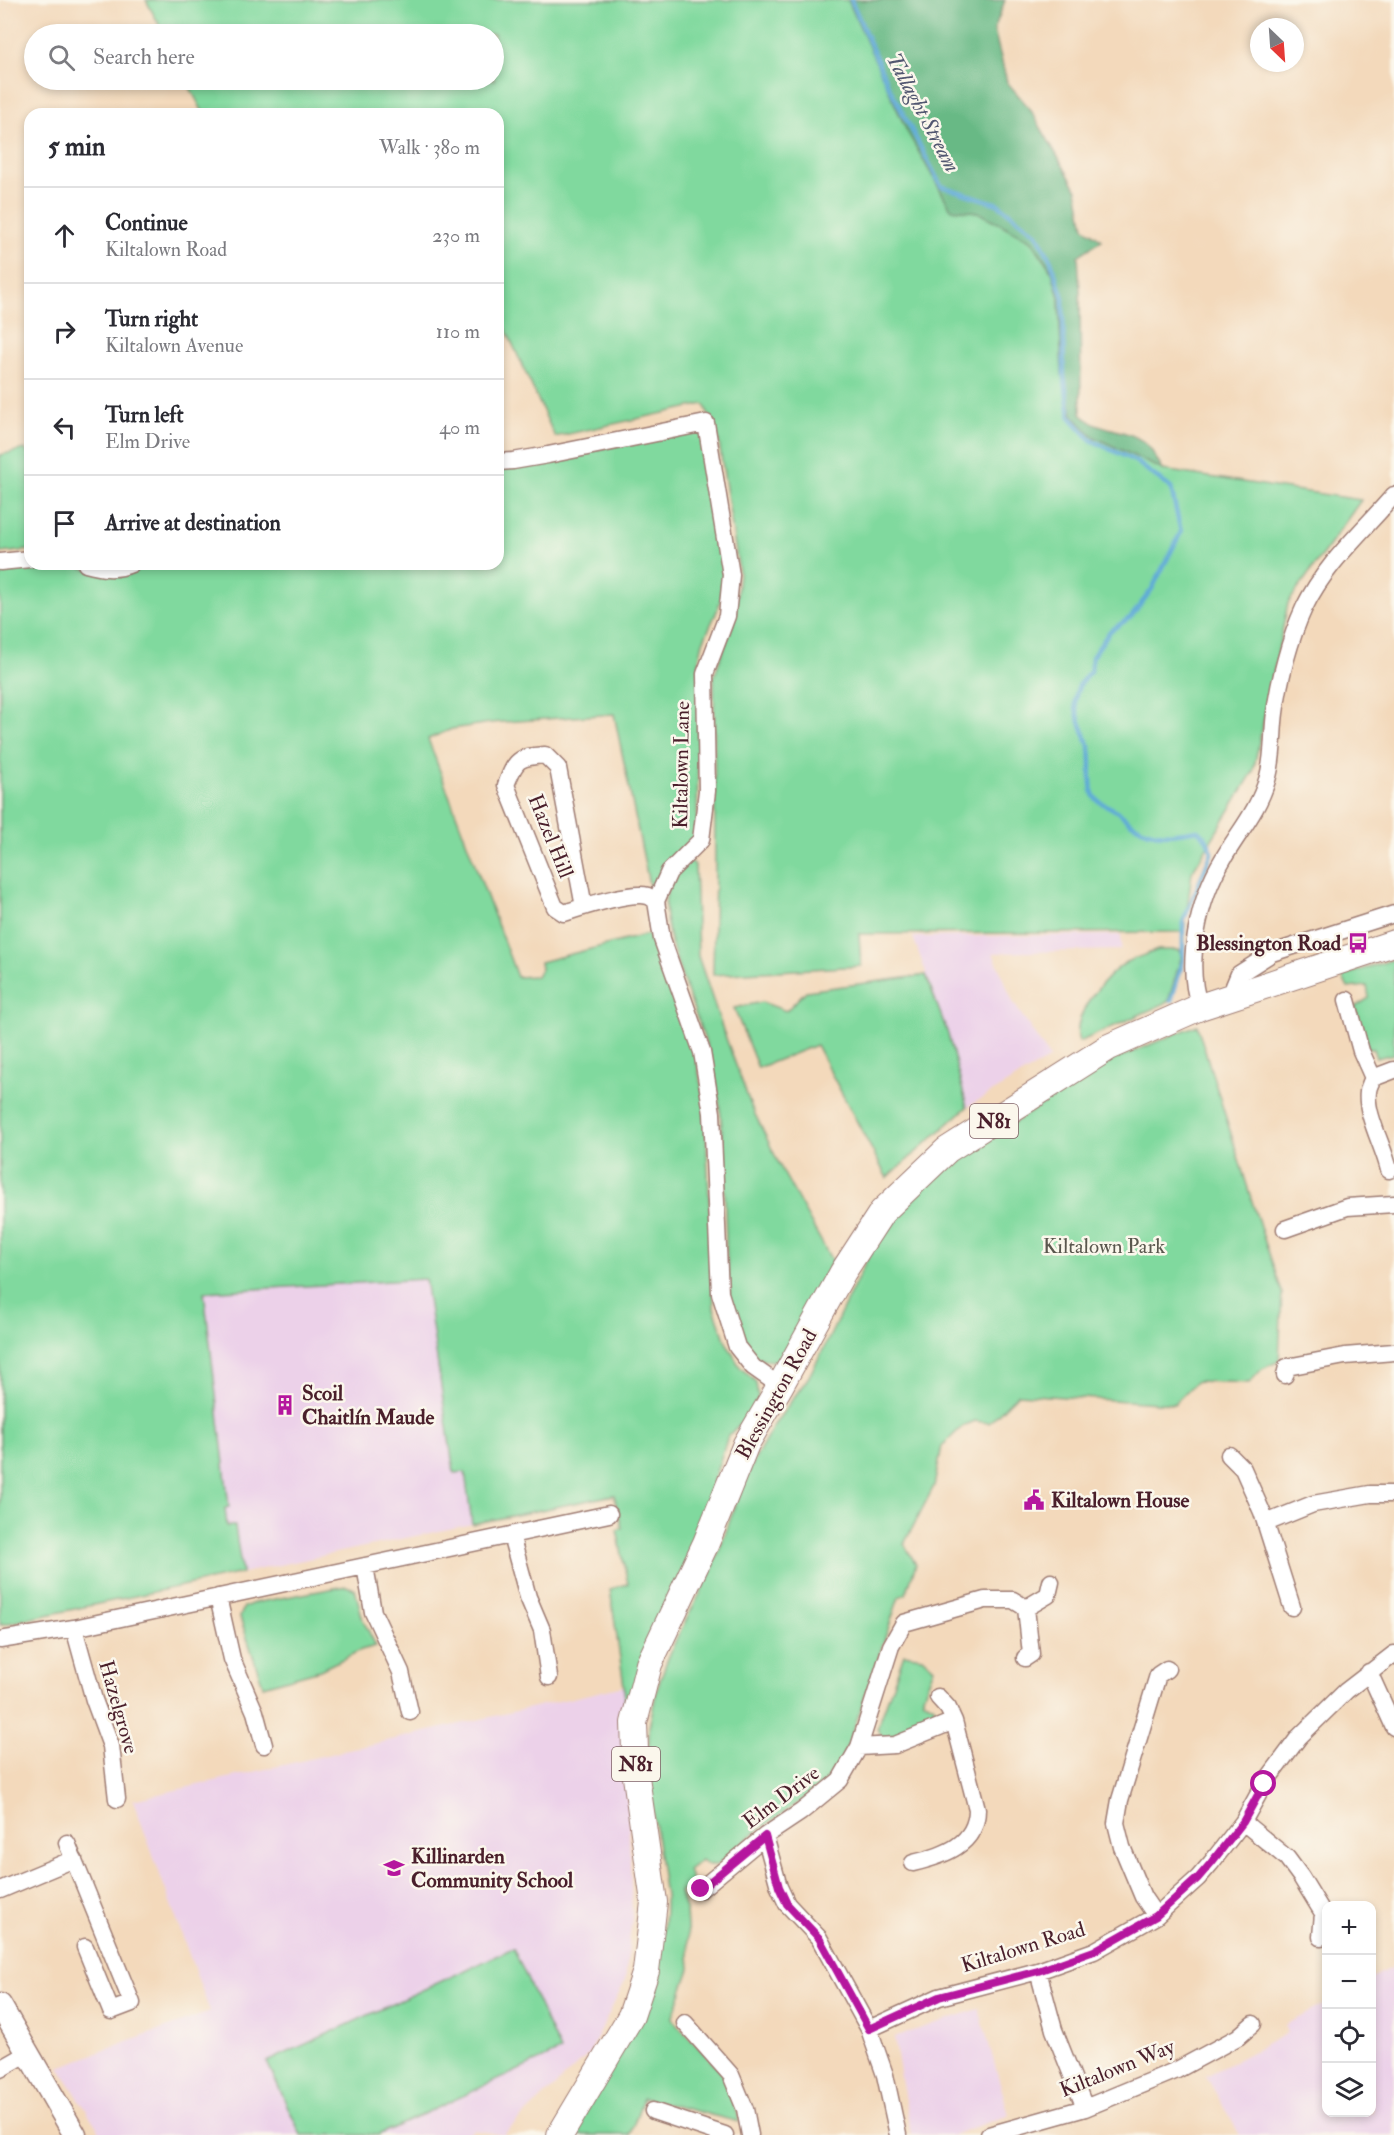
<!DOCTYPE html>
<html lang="en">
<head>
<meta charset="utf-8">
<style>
  :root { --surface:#fff; --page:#f2f2f3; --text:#2b2b33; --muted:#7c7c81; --line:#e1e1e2 }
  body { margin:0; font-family:"IM FELL Double Pica",serif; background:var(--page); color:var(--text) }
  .controls { position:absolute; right:18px; bottom:18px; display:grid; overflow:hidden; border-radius:12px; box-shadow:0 3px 9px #0003 }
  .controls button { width:54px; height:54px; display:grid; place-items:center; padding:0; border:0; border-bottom:2px solid var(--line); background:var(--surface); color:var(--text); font:30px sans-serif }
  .compass { position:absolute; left:1250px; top:18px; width:54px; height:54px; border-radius:50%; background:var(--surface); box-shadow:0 3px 9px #0003; rotate:155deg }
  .stop { position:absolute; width:18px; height:18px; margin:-14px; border:4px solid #b5179e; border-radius:50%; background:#fff }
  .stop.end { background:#b5179e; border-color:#fff; box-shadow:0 2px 6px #0008 }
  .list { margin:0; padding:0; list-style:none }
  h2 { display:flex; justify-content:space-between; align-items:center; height:78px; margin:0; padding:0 24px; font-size:26px }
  h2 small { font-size:20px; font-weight:400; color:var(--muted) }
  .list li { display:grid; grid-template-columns:39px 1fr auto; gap:18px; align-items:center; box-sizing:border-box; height:96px; padding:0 24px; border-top:2px solid var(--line) }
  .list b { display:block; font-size:22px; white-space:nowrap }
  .list p { margin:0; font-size:20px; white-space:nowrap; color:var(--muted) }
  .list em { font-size:20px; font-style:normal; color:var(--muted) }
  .icon { flex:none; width:33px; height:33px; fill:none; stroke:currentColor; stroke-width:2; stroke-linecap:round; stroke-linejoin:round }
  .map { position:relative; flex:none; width:1394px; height:2135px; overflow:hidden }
  .search { position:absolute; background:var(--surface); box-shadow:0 3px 9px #0003; left:24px; top:24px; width:480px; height:66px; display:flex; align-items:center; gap:15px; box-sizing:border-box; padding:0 21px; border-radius:33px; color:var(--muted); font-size:22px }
  .panel { position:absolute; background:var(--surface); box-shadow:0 3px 9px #0003; left:24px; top:108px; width:480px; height:462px; border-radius:18px }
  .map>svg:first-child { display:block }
  .built { fill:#ecd1e9 }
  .green { fill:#80d99e; stroke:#657c64; stroke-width:1.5 }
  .forest { fill:#68b985; stroke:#596c58; stroke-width:1.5 }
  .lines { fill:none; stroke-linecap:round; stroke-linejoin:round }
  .stream { stroke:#5faad7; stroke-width:4.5 }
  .street-casing { stroke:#9e7c73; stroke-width:19 }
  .secondary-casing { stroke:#9e7c73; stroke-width:25 }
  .primary-casing { stroke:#9e7c73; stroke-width:28 }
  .street { stroke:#fff; stroke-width:16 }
  .secondary { stroke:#fff; stroke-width:22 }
  .primary { stroke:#fff; stroke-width:26 }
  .route { stroke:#b5179e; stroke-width:8 }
  .labels { text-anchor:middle; stroke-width:5; stroke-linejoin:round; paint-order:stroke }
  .shield { fill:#fbf7ec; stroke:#7f6065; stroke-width:1.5 }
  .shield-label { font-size:20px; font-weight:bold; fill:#4a1f2b }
  .street-label { font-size:21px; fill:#4a1f2b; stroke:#fbf7ec }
  .poi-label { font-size:21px; font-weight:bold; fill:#4a1f2b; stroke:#fbf7ec; text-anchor:start }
  .park-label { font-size:21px; fill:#5a574e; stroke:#fbf7ec }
  .water-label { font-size:22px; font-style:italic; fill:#525770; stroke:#fbf7ec }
</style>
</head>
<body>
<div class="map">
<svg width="1394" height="2135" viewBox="0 0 1394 2135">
  <rect width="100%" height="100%" fill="#fbf7ec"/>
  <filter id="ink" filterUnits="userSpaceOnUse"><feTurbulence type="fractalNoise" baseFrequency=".0167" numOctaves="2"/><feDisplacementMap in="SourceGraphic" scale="12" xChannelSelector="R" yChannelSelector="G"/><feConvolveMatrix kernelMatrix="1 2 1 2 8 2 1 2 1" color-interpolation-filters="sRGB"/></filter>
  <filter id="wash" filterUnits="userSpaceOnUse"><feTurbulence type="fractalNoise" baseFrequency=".008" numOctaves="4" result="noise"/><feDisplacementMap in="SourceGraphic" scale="24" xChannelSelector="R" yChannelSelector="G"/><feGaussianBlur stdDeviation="1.35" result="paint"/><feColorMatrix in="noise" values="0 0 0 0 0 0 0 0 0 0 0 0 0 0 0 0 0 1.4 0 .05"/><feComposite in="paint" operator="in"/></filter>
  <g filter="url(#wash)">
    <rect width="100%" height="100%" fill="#f3d9bb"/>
    <path class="built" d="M1121 935V950L993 953 1013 1002 1050 1058 967 1107 948 1034 913 937Z
      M425 1279 454 1472 465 1471 472 1524 242 1573 235 1526 227 1527 225 1507 229 1506 204 1292Z
      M624 1686 632 1917 625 1981 589 2054 503 2135 474 2130 464 2135H102L59 2067 210 2012 133 1800Z
      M1394 1966V2135H1240L1206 2076 1288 2033 1285 2025 1326 2003V2112H1372V1978Z
      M979 2009 1009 2115 952 2135H911L894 2037Z"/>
    <path class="green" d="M146 0H848L907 131 951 208 978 212 1032 241 1052 272 1059 297 1062 374 1073 416 1092 436 1163 470 1361 500 1288 603 1253 772 1192 872 1184 932 859 934 861 966 713 975 715 874 714 676 735 618 739 572 718 436 704 404 555 437 498 312V114H204L186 80H494V34H164Z
      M710 427 729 575 717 611 703 642 699 659 697 838C685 846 671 855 663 868 658 876 657 883 650 889L614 714 490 723 452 729 428 739 517 977 537 976 541 969 540 962 649 934 695 1052 705 1105 714 1308 726 1342 740 1367 756 1382 758 1398 748 1416 728 1436 692 1547 625 1711 624 1686 610 1589 628 1584 617 1530 622 1528 614 1495 472 1524 465 1472 454 1473 425 1279 204 1292 229 1507 225 1508 227 1526H235L242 1573 0 1625V568L68 564 103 574 121 575 147 564H498V469Z
      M25 449 30 458V550L0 553V455Z
      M687 862H692L695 865 698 956 723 1030 751 1106 783 1172 832 1261C823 1280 795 1349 780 1358 772 1363 765 1360 758 1357L755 1358 737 1324 731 1307C720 1227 731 1146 713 1067 704 1025 655 929 667 892 670 880 679 871 687 862Z
      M1158 950H1180L1181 958 1168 1002 1079 1042C1070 1016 1106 974 1127 962 1137 957 1148 954 1158 950Z
      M1394 959V1054L1376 1058 1373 1049H1368L1355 1007 1369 998 1367 986 1348 988 1342 976Z
      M926 975 948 1034 967 1107 887 1178 816 1045 758 1068 734 1008 762 1002 786 1011 806 991Z
      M1197 1025 1260 1227 1282 1292 1279 1361 1262 1369 1249 1383 1197 1381 1174 1404 1018 1394 989 1423 975 1421 963 1426 942 1446 934 1486 904 1544 916 1564 906 1594 899 1597 850 1740 837 1770 832 1777 803 1800 758 1830 717 1865H709L701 1860 688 1870 692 1883 689 1887 680 1892 686 1912 690 1969 672 2019 727 2078 739 2122 643 2098 630 2135H572L644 2006 648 2007C658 1971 666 1933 665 1896L648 1779 649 1727 657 1689 666 1663 677 1637 711 1573 740 1492 754 1461 774 1425 808 1378 825 1346 871 1251 891 1223 924 1187 955 1162 1085 1076 1113 1060Z
      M346 1586 355 1589 363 1620 376 1646 361 1650 320 1670 263 1686 240 1617 244 1607 254 1603Z
      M904 1654 922 1657 934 1668 923 1696 924 1700 934 1706 937 1713 918 1731 884 1739 877 1729Z
      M513 1948 560 2051 378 2135H301L267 2062Z"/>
    <path class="forest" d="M848 0H1005L994 30 1007 82 1030 109 1077 190 1084 227 1102 240 1078 256 1080 291 1081 414C1098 432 1130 427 1148 446 1154 453 1158 462 1163 470L1092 436 1073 416 1062 374 1059 297 1052 271 1032 241 978 212 951 209 907 131Z"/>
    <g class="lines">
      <path class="stream" d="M851 0 887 83 941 186 998 204 1037 234 1051 261 1063 298 1064 375 1070 417 1091 440 1135 461 1171 488 1181 532 1152 589 1131 617 1110 631 1092 657 1091 671C1063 697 1079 716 1089 746 1094 761 1087 782 1094 796 1099 804 1106 804 1113 809 1121 813 1127 821 1135 825 1155 838 1174 834 1197 830L1206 838 1212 852 1183 922V961L1171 1001"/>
    </g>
  </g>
  <g filter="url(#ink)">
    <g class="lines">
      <g class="street-casing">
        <path id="street" d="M498 462 513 461 548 455 706 423 731 575 727 616 705 674 707 791 701 840 669 872 656 901 662 939 702 1052 712 1113 720 1293 737 1347 753 1367 780 1386
          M0 562 30 559
          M86 564C101 568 115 571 131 564
          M584 907 558 768 545 755C518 757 516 759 506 785L555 907 564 913C583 907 630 891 648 896 651 897 653 899 656 901
          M1237 994 1234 986 1239 974 1272 953 1394 914
          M1347 1000 1361 1051 1373 1078
          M1200 1007C1184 964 1199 898 1223 859 1238 833 1259 809 1267 780 1274 759 1272 735 1275 713 1279 680 1290 638 1304 608 1325 564 1363 531 1394 495
          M1389 1170C1384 1147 1365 1114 1368 1092 1368 1088 1371 1082 1373 1078L1394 1070
          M1285 1229 1347 1207 1394 1204
          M1285 1375 1287 1367 1345 1356 1394 1352
          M1229 1455 1243 1469 1262 1512 1292 1607
          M1266 1523 1313 1504 1370 1494H1394
          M511 1535 528 1597 542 1630 549 1677
          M365 1566 373 1612 401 1672 410 1712
          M218 1597 232 1659 255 1712 264 1745
          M1026 1608 1048 1595 1051 1582
          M74 1628 94 1700 111 1746 117 1799
          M0 1640 74 1628 609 1514
          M1369 1672 1394 1727
          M859 1747 895 1745 954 1721
          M1243 1822 1287 1858 1301 1877 1323 1913 1321 1937
          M765 1836 779 1887 787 1904 819 1938 869 2029 885 2075 898 2135
          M67 1843 132 2003 111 2011 85 1947
          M913 1863C943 1856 977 1845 977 1809L954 1721 948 1708 938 1697
          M701 1889 765 1836 801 1812 840 1780 859 1747 891 1646 904 1623 985 1600H1013L1026 1608 1031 1654 1025 1658
          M0 1890 74 1859
          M1156 1916 1143 1897 1122 1847 1116 1823 1120 1800 1158 1675 1167 1669
          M1038 1971 1054 2030 1085 2108
          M685 2023 731 2075 745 2109 750 2135
          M869 2029 939 1997 1038 1971 1094 1951 1156 1916 1198 1878 1211 1863 1243 1822 1264 1784 1299 1737 1346 1691 1394 1654
          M0 2069 28 2053
          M653 2111 725 2135
          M989 2135 1085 2108 1177 2070 1238 2037 1253 2024"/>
      </g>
      <g class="secondary-casing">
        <path id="secondary" d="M0 2005 75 2135"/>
      </g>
      <g class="primary-casing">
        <path id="primary" d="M560 2135 631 2016 646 1971 654 1902 636 1777 634 1723 649 1664 706 1543 746 1444 780 1386 843 1272 882 1212 947 1150 1109 1047 1200 1007 1394 943"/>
      </g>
      <use href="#street" class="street"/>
      <use href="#secondary" class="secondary"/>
      <use href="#primary" class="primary"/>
    </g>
  </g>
  <g class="lines" filter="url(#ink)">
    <path class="route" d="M701 1889 765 1836 779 1887 787 1904 819 1938 869 2029 939 1997 1038 1971 1094 1951 1156 1916 1198 1878 1211 1863 1243 1822 1264 1784"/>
  </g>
  <defs>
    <g id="bus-bare" transform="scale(1.62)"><path d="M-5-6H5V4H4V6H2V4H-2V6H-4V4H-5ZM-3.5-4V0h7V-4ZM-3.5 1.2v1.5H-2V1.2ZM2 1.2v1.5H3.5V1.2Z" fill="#b5179e" stroke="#fbf7ec" stroke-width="2.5" paint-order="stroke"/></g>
    <g id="building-bare" transform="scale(1.62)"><path d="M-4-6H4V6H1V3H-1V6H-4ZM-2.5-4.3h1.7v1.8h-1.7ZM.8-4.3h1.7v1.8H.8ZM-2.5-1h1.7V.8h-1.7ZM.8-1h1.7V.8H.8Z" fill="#b5179e" stroke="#fbf7ec" stroke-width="2.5" paint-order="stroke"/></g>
    <g id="civic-bare" transform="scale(1.62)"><path d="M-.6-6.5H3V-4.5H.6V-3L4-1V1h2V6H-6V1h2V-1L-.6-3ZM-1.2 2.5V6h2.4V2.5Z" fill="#b5179e" stroke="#fbf7ec" stroke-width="2.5" paint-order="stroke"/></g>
    <g id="school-bare" transform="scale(1.62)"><path d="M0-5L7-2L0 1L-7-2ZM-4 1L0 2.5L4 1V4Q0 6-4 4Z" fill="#b5179e" stroke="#fbf7ec" stroke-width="2.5" paint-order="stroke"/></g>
  </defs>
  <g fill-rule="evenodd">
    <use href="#bus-bare" x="1358" y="943"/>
    <use href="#building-bare" x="285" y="1405"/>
    <use href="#civic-bare" x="1034" y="1500"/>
    <use href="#school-bare" x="394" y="1868"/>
  </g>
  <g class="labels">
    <g class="shield">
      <rect x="970" y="1104" width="48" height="34" rx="4.5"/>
      <rect x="612" y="1747" width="48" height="34" rx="4.5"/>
    </g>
    <g class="shield-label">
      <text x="994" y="1128">N81</text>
      <text x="636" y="1771">N81</text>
    </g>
    <g class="street-label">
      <text transform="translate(681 765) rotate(-89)" y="7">Kiltalown Lane</text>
      <text transform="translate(551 836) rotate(68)" y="7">Hazel Hill</text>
      <text transform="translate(776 1394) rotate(-61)" y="7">Blessington Road</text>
      <text transform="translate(119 1707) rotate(74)" y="7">Hazelgrove</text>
      <text transform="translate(781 1797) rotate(-37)" y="7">Elm Drive</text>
      <text transform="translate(1023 1947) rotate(-17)" y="7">Kiltalown Road</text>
      <text transform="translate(1117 2068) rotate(-22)" y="7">Kiltalown Way</text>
    </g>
    <g class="poi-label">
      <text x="1341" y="950" text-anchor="end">Blessington Road</text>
      <text x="302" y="1400">Scoil<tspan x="302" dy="24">Chaitlín Maude</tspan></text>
      <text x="1051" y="1507">Kiltalown House</text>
      <text x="411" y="1863">Killinarden<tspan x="411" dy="24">Community School</tspan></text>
    </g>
    <g class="park-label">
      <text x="1104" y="1253">Kiltalown Park</text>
    </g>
    <g class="water-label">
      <text transform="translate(924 112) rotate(62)" y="8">Tallaght Stream</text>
    </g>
  </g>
</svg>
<div class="controls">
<button>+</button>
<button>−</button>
<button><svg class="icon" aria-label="locate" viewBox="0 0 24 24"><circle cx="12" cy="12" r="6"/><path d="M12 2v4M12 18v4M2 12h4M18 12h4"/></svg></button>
<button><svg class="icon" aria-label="layers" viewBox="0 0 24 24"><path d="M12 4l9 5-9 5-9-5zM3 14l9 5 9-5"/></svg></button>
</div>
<svg class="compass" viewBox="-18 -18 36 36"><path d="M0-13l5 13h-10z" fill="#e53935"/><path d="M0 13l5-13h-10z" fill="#7c7c81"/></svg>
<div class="stop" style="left:1264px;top:1784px"></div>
<div class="stop end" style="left:701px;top:1889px"></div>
<div class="search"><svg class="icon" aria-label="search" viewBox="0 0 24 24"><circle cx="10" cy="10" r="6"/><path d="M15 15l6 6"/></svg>Search here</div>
<section class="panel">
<h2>5 min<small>Walk · 380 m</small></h2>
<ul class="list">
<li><svg class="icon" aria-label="ahead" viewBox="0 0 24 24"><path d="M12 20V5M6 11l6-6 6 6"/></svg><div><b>Continue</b><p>Kiltalown Road</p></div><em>230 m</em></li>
<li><svg class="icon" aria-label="right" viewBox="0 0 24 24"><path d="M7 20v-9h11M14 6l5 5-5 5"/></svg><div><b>Turn right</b><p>Kiltalown Avenue</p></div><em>110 m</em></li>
<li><svg class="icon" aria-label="left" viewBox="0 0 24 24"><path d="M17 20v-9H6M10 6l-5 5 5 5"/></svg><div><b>Turn left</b><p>Elm Drive</p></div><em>40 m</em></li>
<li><svg class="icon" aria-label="arrive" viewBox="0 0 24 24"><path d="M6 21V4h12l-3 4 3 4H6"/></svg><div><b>Arrive at destination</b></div></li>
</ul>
</section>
</div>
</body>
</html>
